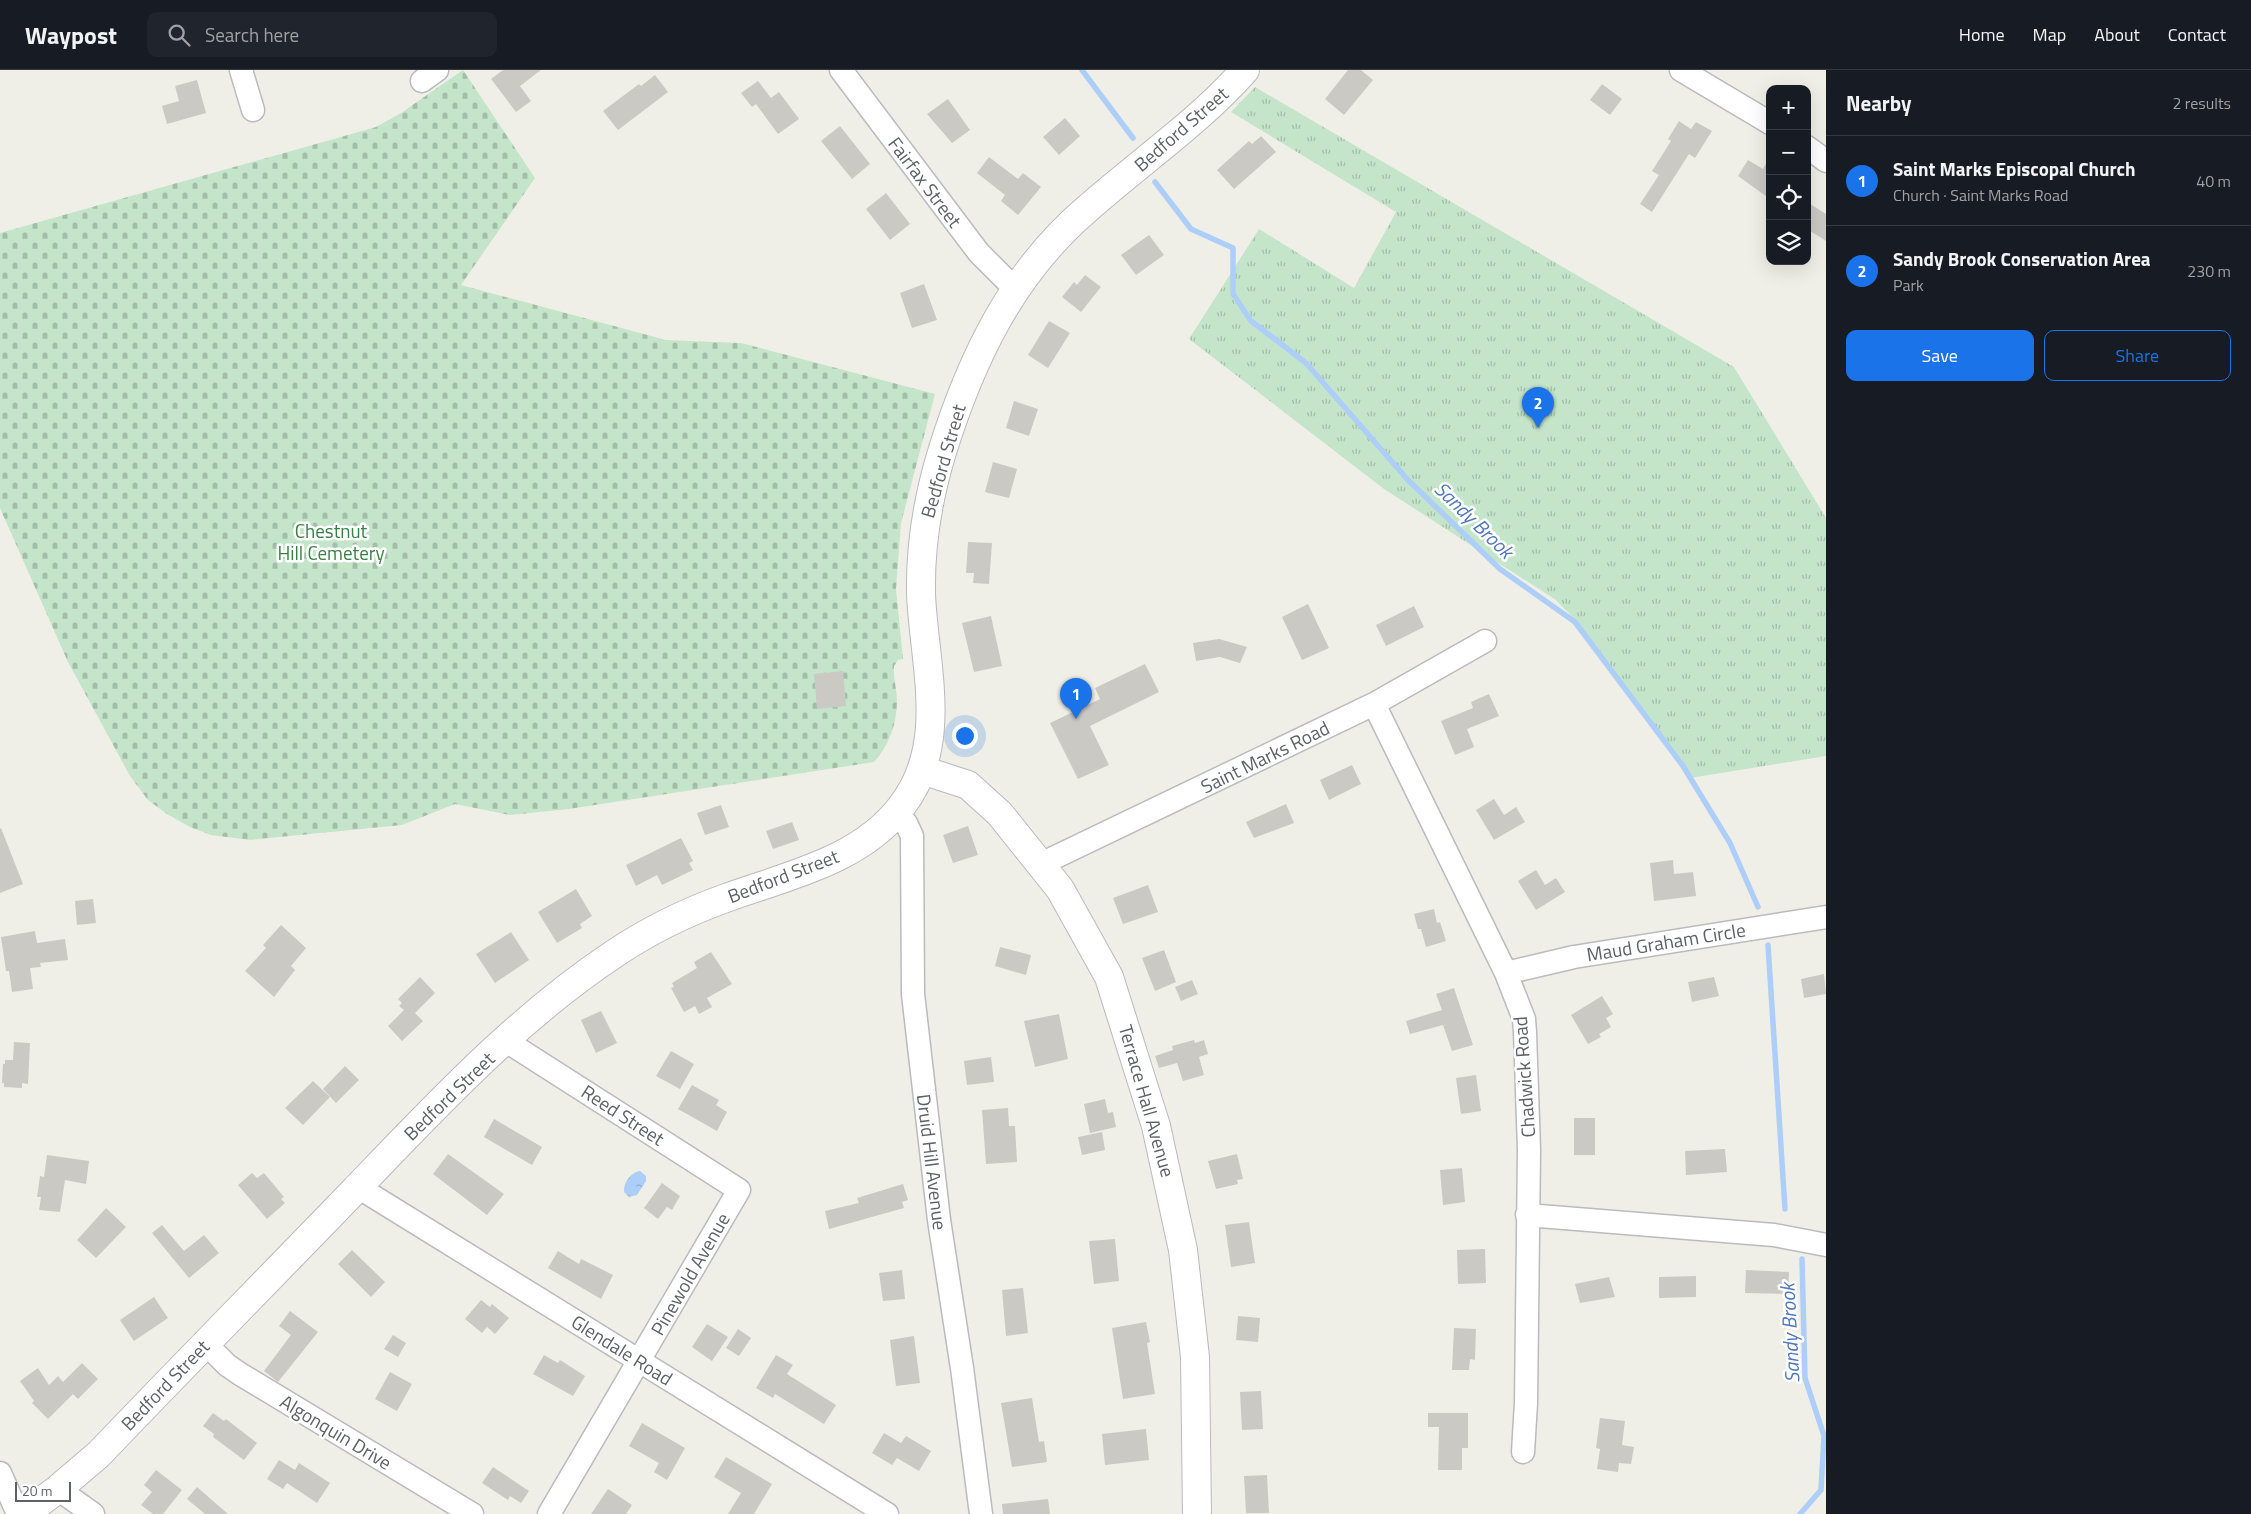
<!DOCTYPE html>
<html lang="en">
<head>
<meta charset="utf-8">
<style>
  :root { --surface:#171b24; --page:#20242c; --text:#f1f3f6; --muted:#9ea1a6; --line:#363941; --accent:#1a73e8 }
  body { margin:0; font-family:"Titillium Web",sans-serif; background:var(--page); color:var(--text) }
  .controls { position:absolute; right:15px; top:15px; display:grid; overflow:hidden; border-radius:10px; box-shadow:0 5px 20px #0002 }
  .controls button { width:45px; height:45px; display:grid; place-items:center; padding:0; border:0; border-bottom:1px solid var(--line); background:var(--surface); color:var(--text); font:25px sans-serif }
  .scale { position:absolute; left:15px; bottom:12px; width:56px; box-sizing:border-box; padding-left:5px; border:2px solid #5e6166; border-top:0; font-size:14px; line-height:18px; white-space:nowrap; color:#5e6166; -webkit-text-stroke:4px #fff; paint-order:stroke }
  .you { position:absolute; left:964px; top:665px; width:18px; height:18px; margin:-12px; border:4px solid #fff; border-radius:50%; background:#1a73e8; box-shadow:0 0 0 8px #1a73e833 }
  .badge { display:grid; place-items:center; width:32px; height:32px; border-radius:50%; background:var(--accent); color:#fff; font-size:16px; font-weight:700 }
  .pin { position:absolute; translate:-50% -41px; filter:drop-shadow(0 1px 2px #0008) }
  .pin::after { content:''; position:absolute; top:26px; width:18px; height:15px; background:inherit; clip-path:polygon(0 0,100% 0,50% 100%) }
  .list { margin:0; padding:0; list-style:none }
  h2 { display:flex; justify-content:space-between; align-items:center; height:65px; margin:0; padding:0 20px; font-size:21px }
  h2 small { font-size:16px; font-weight:400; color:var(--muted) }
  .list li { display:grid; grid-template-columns:32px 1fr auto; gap:15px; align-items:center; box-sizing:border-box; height:90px; padding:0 20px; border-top:1px solid var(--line) }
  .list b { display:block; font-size:19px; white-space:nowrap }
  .list p { margin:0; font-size:16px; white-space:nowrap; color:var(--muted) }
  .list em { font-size:16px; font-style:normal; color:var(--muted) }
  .actions { display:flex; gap:10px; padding:15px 20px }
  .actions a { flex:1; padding:11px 0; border:1px solid var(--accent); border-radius:10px; text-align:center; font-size:18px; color:var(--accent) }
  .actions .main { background:var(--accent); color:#fff }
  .icon { flex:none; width:28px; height:28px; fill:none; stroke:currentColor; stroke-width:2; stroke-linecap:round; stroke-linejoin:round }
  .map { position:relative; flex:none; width:1826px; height:1444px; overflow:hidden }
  header { display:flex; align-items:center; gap:30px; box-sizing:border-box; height:70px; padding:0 25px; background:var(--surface); border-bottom:1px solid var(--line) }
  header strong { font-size:24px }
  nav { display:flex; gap:28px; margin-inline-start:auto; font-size:18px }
  .search { width:350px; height:45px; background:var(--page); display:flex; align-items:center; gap:12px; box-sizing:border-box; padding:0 18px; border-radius:10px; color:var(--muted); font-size:19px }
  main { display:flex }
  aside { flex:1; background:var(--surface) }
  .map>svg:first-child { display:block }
  .cemetery { fill:url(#cemetery-stones) }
  .park { fill:url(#park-tufts) }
  .water { fill:url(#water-ripples) }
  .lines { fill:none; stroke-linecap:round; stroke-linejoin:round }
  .stream { stroke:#adcef9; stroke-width:5.5 }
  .building { fill:#cbc9c4 }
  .minor-casing { stroke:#b9bbbf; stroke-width:25 }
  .secondary-casing { stroke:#b8babf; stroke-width:30 }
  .minor { stroke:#fff; stroke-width:22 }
  .secondary { stroke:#fff; stroke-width:28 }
  .labels { text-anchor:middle; stroke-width:5; stroke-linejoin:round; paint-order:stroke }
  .street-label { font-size:19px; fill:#5e6166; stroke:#fff }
  .park-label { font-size:19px; fill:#3b8147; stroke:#fff }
  .water-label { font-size:20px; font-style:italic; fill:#5076bc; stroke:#fff }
</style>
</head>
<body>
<header>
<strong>Waypost</strong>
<div class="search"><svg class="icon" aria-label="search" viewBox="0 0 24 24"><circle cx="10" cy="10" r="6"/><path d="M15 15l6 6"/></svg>Search here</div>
<nav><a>Home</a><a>Map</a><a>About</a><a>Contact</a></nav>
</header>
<main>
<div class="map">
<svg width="1826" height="1444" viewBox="0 0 1826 1444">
  <defs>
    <pattern id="cemetery-stones" width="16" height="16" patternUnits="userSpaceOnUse" patternTransform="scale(1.25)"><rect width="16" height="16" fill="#c5e5ca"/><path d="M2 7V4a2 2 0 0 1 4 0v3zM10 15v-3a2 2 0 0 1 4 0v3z" fill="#a3bda8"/></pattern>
    <pattern id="park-tufts" width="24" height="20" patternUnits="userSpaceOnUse" patternTransform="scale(1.25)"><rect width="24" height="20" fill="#c5e5ca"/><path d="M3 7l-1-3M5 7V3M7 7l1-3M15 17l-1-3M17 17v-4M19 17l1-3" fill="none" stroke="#a3bda8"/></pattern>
    <pattern id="water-ripples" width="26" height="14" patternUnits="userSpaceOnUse" patternTransform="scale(1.25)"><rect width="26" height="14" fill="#adcef9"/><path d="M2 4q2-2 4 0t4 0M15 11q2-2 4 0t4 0" fill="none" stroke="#90abcd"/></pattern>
  </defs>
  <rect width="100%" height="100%" fill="#efefe7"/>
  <path class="cemetery" d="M463 0 535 108 461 215 666 270 741 273 935 324 901 453 896 519 903 589 898 590 894 596C893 608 897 619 897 631 897 653 889 676 874 692L569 739 510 745 455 734 402 755 250 770 211 765 190 757 167 744 148 730 130 706 68 592 0 438V163L376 57 401 43Z"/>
  <path class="park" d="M1255 17 1734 297 1826 448V686L1690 708 1580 555 1556 530 1384 419 1189 269 1259 159 1354 218 1396 142 1231 42Z"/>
  <path class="water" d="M640 1101 646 1106V1111L637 1125 629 1127 624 1122C623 1113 631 1102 640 1101Z"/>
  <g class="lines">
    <path class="stream" d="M1082 0 1133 68
      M1155 112 1191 159 1233 178V224L1251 251 1306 293 1407 409 1500 499 1575 552 1683 696 1730 773 1758 837
      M1768 875 1785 1139
      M1800 1444 1821 1420 1824 1366 1805 1308 1802 1189"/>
  </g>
  <path class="building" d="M503 0H541L520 16 531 31 516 42 491 9Z
    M1348 0H1361L1373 10 1344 45 1325 29Z
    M655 5 668 22 618 60 603 41 639 14 641 16Z
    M197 10 206 43 167 54 162 36 179 31 175 16Z
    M758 11 771 28 779 22 799 49 778 64 756 34 752 37 741 23Z
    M1602 14 1622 29 1610 45 1590 30Z
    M948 29 970 60 952 73 927 44Z
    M1065 48 1080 66 1059 85 1043 67Z
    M1679 51 1691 59 1696 52 1712 61 1695 88 1689 84 1652 142 1640 134 1659 105 1652 101 1671 71 1668 69Z
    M840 56 870 94 852 109 821 71Z
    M1261 66 1276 82 1234 119 1217 100 1249 71 1252 74Z
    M1770 86V129L1738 106 1748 90 1763 99Z
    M989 87 1018 109 1023 103 1041 117 1018 145 1001 131 1005 125 977 103Z
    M886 123 910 154 890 170 866 139Z
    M1807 132 1826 144V171L1807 159Z
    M1149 165 1164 185 1136 205 1121 185Z
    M1085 205 1101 217 1081 242 1062 227 1074 212 1077 215Z
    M924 214 937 250 912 258 900 223Z
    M1049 251 1070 263 1048 298 1028 285Z
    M1014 331 1038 339 1029 366 1006 358Z
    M993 392 1017 399 1009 428 985 422Z
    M968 472 992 473 989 514 973 513 974 503H966Z
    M1308 534 1329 578 1302 590 1282 547Z
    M1414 536 1424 557 1386 576 1376 555Z
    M991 546 1002 596 974 602 962 553Z
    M1219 569 1247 577 1240 593 1220 587 1196 591 1193 573Z
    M1145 594 1159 622 1090 656 1109 695 1078 709 1050 653 1100 629 1095 618Z
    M843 601 846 636 817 639 814 604Z
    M1489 624 1499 646 1467 659 1474 677 1455 685 1441 651 1473 638 1471 632Z
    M1352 695 1361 714 1329 730 1320 710Z
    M1494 729 1504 745 1516 737 1525 752 1494 770 1476 740Z
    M1286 734 1294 753 1254 768 1246 752Z
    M721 735 729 757 705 765 697 743Z
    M792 752 799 770 773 779 766 761Z
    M968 756 978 785 953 793 943 765Z
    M1 758 23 814 0 823V759Z
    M681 768 693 791 689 793 693 800 662 815 657 805 636 816 626 795Z
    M1673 790 1674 804 1693 802 1696 826 1654 831 1650 793Z
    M1536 800 1545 815 1556 808 1565 822 1536 840 1518 811Z
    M1148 815 1158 842 1123 854 1113 828Z
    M576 819 592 846 580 854 582 858 557 873 538 842Z
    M93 829 96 853 77 855 75 831Z
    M1434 839 1437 853 1440 852 1446 871 1426 877 1421 859H1418L1414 844Z
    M281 855 306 878 291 896 295 900 274 927 245 901 266 878 263 875Z
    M35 861 37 873 65 869 68 890 40 893 41 897 30 898 33 919 12 922 9 901H6L1 867Z
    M511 862 529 890 495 913 476 884Z
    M1000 877 1031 885 1026 905 995 896Z
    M1164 880 1176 912 1155 921 1142 888Z
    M711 882 732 914 707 928 712 937 699 944 695 936 684 942 671 918 674 917 672 913 697 898 694 892Z
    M1824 904 1826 924 1804 928 1801 909Z
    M420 907 435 923 415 943 423 951 402 971 388 956 404 940 399 936 402 933 398 929Z
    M1714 907 1719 926 1692 932 1688 912Z
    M1192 910 1198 924 1181 931 1175 917Z
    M1454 918 1473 975 1452 981 1443 955 1410 964 1406 951 1442 940 1436 924Z
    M1602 926 1613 944 1606 948 1611 957 1599 964 1601 967 1588 974 1571 945Z
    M601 941 617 973 596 983 581 950Z
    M1059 944 1068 989 1035 997 1024 951Z
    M1194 970 1195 973 1204 970 1208 984 1199 987 1204 1005 1183 1011 1177 993 1159 998 1155 986 1173 980 1172 976Z
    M14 972 30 973 28 1014 22 1013V1018L4 1017V1013H2L3 994H5V990H13Z
    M671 981 694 994 680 1019 656 1006Z
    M991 987 994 1012 967 1015 964 991Z
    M345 996 359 1010 336 1033 323 1019Z
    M1476 1005 1481 1041 1461 1044 1456 1008Z
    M313 1011 330 1027 303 1055 285 1038Z
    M692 1015 719 1030 716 1035 727 1042 717 1061 678 1039Z
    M1105 1029 1108 1043 1113 1042 1116 1057 1090 1063 1084 1034Z
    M1008 1038 1009 1056H1015L1017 1092 986 1094 982 1040Z
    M1574 1048H1595V1085H1574Z
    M494 1049 542 1077 532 1095 484 1067Z
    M1102 1062 1105 1080 1082 1085 1078 1067Z
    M1725 1079 1727 1102 1686 1105 1685 1081Z
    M448 1084 504 1124 487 1145 433 1104Z
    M1237 1084 1243 1109 1237 1110 1238 1114 1216 1119 1208 1091Z
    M47 1085 89 1091 86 1114 65 1110 60 1142 39 1140 41 1127H37L40 1106 44 1107Z
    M1462 1098 1465 1132 1443 1135 1440 1100Z
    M252 1103 257 1108 264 1103 284 1127 281 1129 285 1133 267 1149 238 1115Z
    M662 1113 680 1126 672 1140 667 1137 658 1149 644 1138Z
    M903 1114 908 1130 902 1132 904 1138 829 1159 825 1141 859 1133 857 1128Z
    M106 1138 126 1157 96 1188 77 1170Z
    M1249 1152 1255 1193 1231 1197 1225 1155Z
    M162 1155 184 1181 204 1165 219 1183 189 1208 152 1163Z
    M1115 1169 1119 1211 1094 1214 1089 1171Z
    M1485 1179 1486 1213 1458 1214 1457 1180Z
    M352 1180 385 1212 371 1227 338 1194Z
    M558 1181 579 1194 581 1189 613 1205 601 1229 548 1198Z
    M902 1200 905 1229 883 1231 879 1203Z
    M1746 1200 1789 1202 1788 1224 1745 1223Z
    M1696 1206V1227L1659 1228V1207Z
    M1609 1207 1615 1227 1580 1233 1575 1214Z
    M1023 1218 1028 1263 1006 1266 1002 1220Z
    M154 1227 168 1248 134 1271 120 1250Z
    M481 1230 490 1237 492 1234 509 1248 495 1264 487 1257 482 1263 465 1249Z
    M290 1241 318 1262 278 1312 264 1301 291 1265 279 1256Z
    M1238 1246 1260 1248 1258 1272 1236 1270Z
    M1146 1252 1150 1272 1147 1273 1155 1324 1123 1329 1112 1258Z
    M707 1254 728 1267 712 1291 692 1277Z
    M1454 1258 1476 1259 1475 1290 1470 1289 1469 1300H1452Z
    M738 1259 751 1268 739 1286 726 1278Z
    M393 1265 406 1273 398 1287 384 1279Z
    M914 1266 920 1313 896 1316 890 1270Z
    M544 1285 558 1293 560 1290 585 1306 573 1326 533 1304Z
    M776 1285 793 1295 787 1304 836 1335 824 1354 775 1324 773 1328 756 1318Z
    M82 1293 98 1309 78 1329 73 1324 48 1349 32 1333 34 1331 20 1311 38 1298 49 1315 58 1306 63 1312Z
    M390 1302 412 1314 397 1341 375 1329Z
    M1261 1321 1263 1359 1242 1360 1240 1322Z
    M1032 1328 1039 1372 1044 1371 1047 1392 1012 1397 1001 1333Z
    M213 1343 224 1351 226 1349 257 1373 244 1390 213 1367 214 1364 203 1356Z
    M1428 1343H1468V1378H1462V1400H1438L1439 1357H1428Z
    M1600 1348 1625 1351 1622 1375 1634 1377 1631 1394 1619 1393 1618 1402 1597 1399 1600 1379 1596 1378Z
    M642 1353 685 1378 667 1410 654 1402 659 1393 629 1376Z
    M1146 1359 1149 1390 1105 1395 1102 1364Z
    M884 1363 901 1373 906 1366 931 1381 919 1401 897 1388 892 1395 872 1383Z
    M726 1387 772 1414 754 1444H728L741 1423 714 1407Z
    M279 1390 295 1400 299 1393 330 1413 317 1433 287 1413 283 1419 267 1409Z
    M493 1397 529 1421 521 1433 510 1426 508 1430 482 1413Z
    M156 1400 182 1420 163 1444H153L141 1435 152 1422 144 1415Z
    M1267 1405 1269 1443H1246L1244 1406Z
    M197 1417 228 1444H205L187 1429Z
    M608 1419 632 1435 626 1444H591Z
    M1048 1429 1050 1444H1003L1002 1434Z"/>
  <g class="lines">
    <g class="minor-casing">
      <path id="minor" d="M241 0 253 40
        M841 0 979 183 1015 219
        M1681 0 1770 53
        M422 11 437 0
        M1807 77 1826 91
        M1374 634 1506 903 1524 949 1525 962 1529 1080 1526 1333 1523 1382
        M896 743 906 753 912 766 913 924 939 1150 962 1298 981 1444
        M1041 794 1374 634 1485 571
        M1506 903 1574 887 1826 847
        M506 971 739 1120 549 1444
        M358 1117 887 1444
        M1527 1145 1774 1165 1826 1175
        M205 1273 227 1295 240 1304 472 1444
        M0 1403 18 1444
        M58 1419 93 1444"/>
    </g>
    <g class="secondary-casing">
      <path id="secondary" d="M922 700 968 715 1000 744 1060 819 1109 907 1156 1056 1183 1180 1195 1287 1197 1444
        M24 1444 58 1419 99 1384C183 1296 268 1210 353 1122 434 1038 516 949 614 884 648 861 687 842 726 828 786 806 860 791 901 737 950 675 924 595 921 524 920 476 928 428 942 382 971 289 1012 203 1087 139 1140 92 1198 53 1245 0"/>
    </g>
    <use href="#minor" class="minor"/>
    <use href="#secondary" class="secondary"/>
  </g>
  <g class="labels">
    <g class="street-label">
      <text transform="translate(1181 59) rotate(-41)" y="7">Bedford Street</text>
      <text transform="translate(925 112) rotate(53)" y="7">Fairfax Street</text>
      <text transform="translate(943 391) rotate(-74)" y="7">Bedford Street</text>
      <text transform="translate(1265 687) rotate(-26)" y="7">Saint Marks Road</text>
      <text transform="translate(783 806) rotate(-21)" y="7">Bedford Street</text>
      <text transform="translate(1666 872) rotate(-9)" y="7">Maud Graham Circle</text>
      <text transform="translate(1524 1007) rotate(-94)" y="7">Chadwick Road</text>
      <text transform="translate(449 1026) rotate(-44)" y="7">Bedford Street</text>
      <text transform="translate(1147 1031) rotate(74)" y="7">Terrace Hall Avenue</text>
      <text transform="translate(623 1045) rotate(33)" y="7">Reed Street</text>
      <text transform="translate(932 1092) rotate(83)" y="7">Druid Hill Avenue</text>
      <text transform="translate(690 1204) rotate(-60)" y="7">Pinewold Avenue</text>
      <text transform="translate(622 1280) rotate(32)" y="7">Glendale Road</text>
      <text transform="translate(165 1315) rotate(-46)" y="7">Bedford Street</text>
      <text transform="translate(336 1362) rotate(31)" y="7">Algonquin Drive</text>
    </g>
    <g class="park-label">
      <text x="331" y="468">Chestnut<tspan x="331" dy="22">Hill Cemetery</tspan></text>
    </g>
    <g class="water-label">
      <text transform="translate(1474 450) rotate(44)" y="7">Sandy Brook</text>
      <text transform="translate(1790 1263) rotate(-93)" y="7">Sandy Brook</text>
    </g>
  </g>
</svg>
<div class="controls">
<button>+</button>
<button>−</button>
<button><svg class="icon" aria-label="locate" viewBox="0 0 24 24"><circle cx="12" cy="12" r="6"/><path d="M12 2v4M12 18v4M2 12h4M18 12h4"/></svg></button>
<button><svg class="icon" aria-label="layers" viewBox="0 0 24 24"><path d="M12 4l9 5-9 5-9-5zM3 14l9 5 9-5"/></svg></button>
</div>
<div class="scale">20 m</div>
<div class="you"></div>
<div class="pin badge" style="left:1076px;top:649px">1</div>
<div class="pin badge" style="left:1538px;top:358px">2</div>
</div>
<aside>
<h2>Nearby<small>2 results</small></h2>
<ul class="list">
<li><span class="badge">1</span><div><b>Saint Marks Episcopal Church</b><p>Church · Saint Marks Road</p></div><em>40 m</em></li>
<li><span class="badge">2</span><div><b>Sandy Brook Conservation Area</b><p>Park</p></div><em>230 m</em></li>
</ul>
<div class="actions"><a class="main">Save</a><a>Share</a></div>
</aside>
</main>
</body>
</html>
